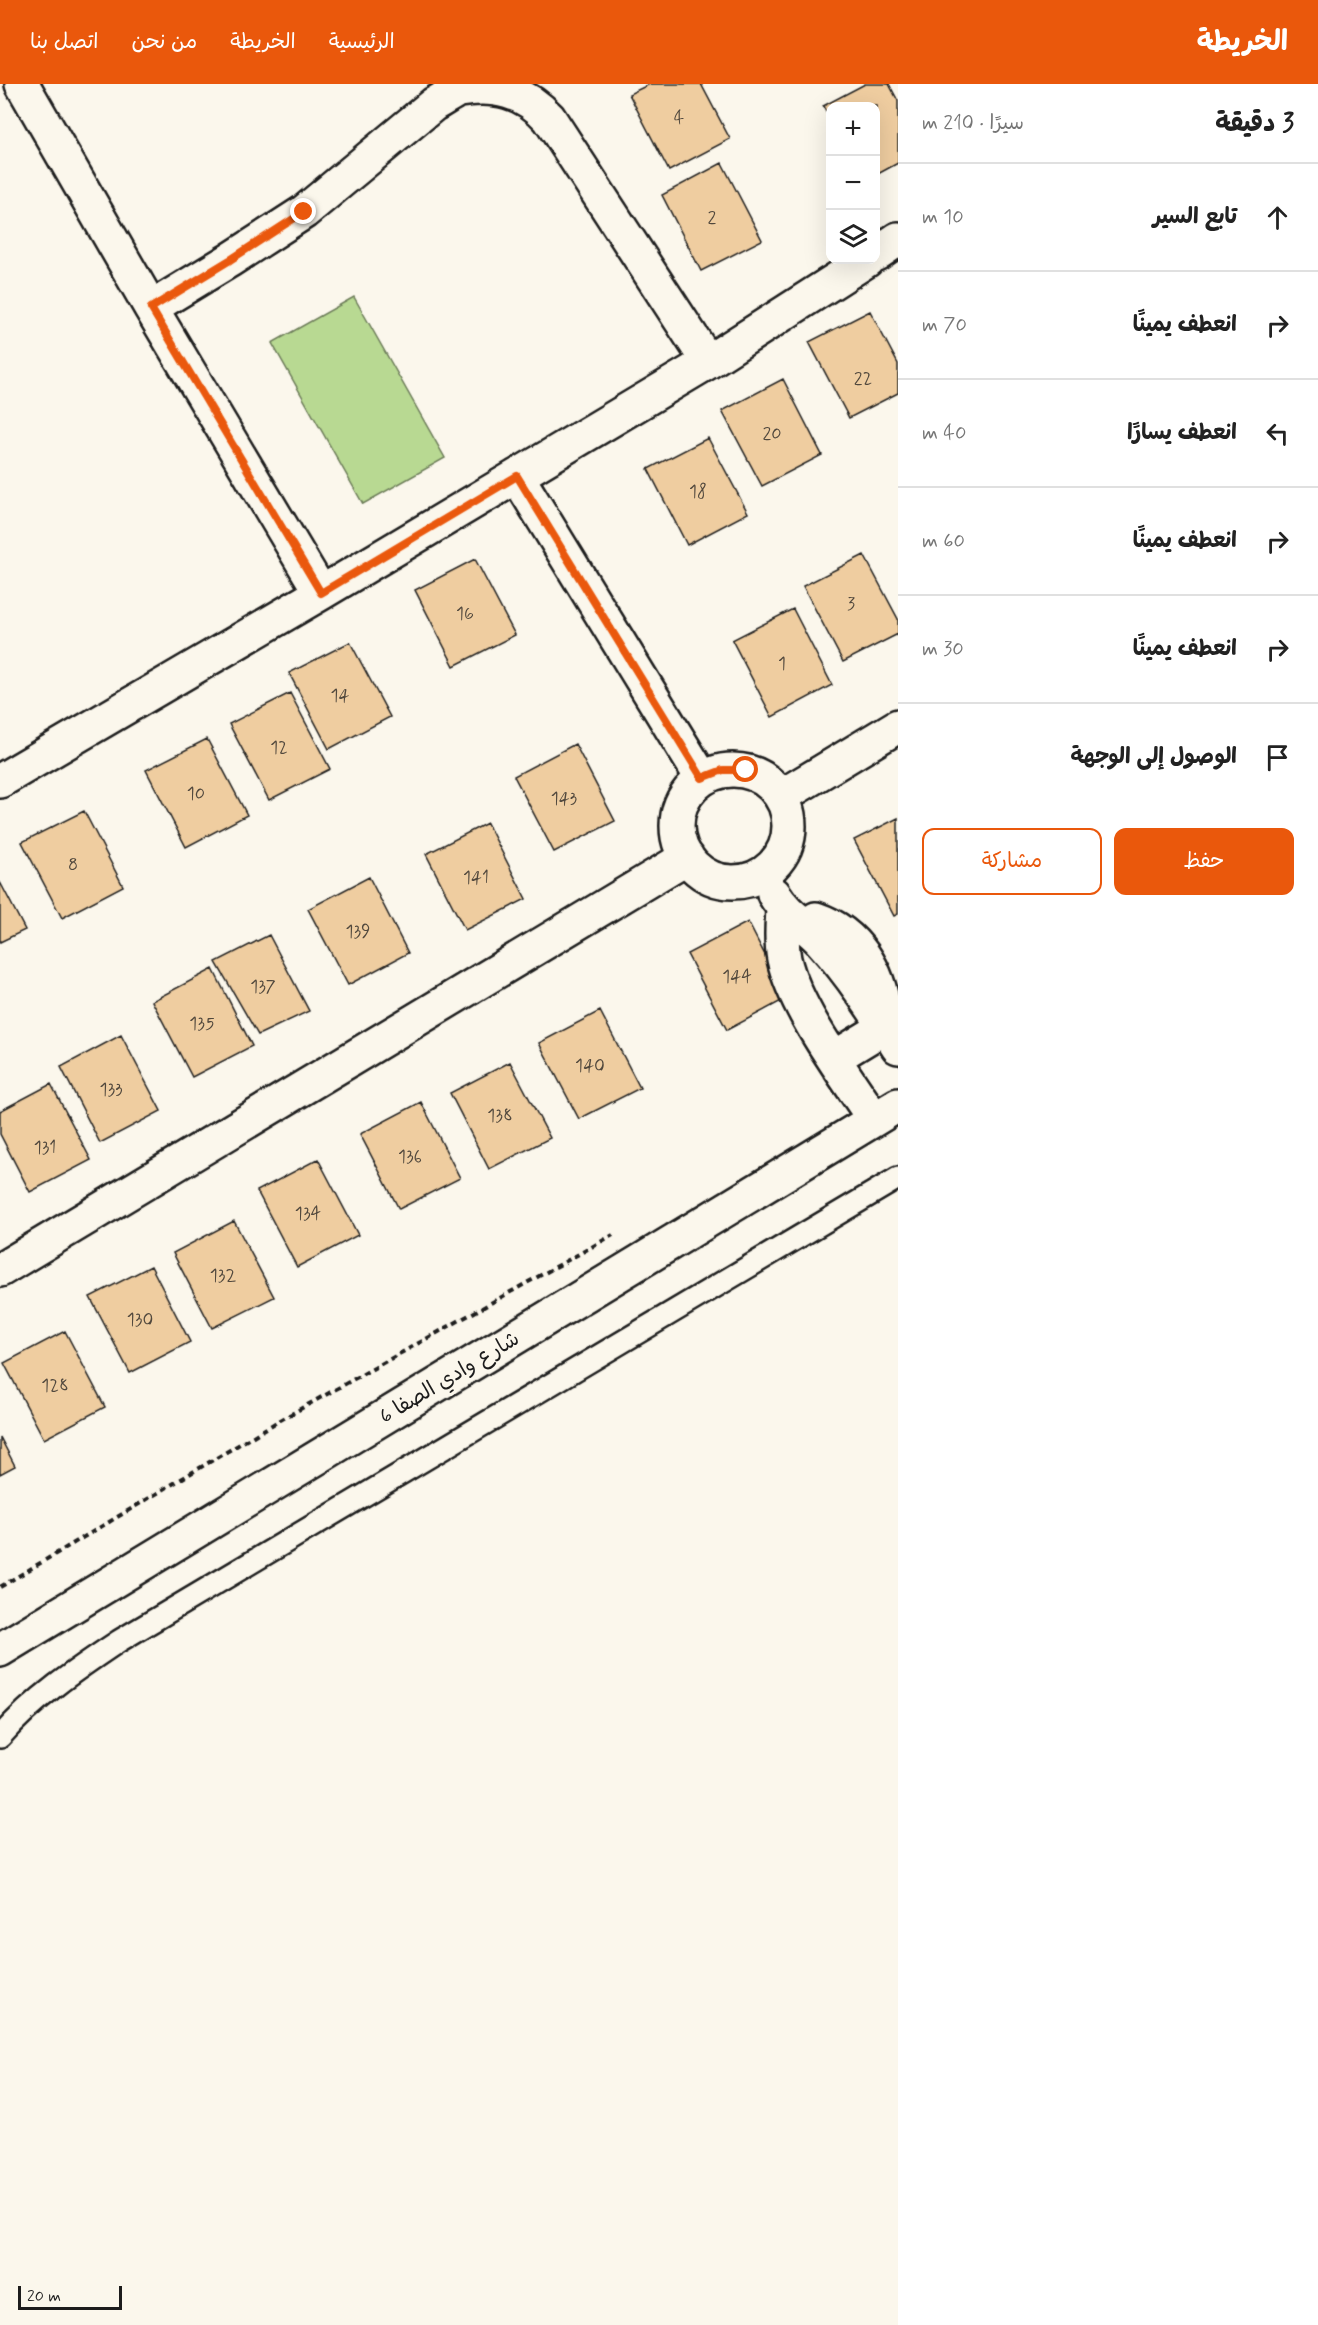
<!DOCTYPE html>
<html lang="ar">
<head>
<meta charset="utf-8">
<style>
  :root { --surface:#fff; --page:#f2f2f2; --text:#222; --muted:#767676; --line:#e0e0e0; --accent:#ea580c }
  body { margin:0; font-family:Mynerve,"Playpen Sans Arabic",sans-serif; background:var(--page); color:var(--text); direction:rtl }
  .controls { position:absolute; right:18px; top:18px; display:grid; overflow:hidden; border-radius:12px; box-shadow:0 6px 24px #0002 }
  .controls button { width:54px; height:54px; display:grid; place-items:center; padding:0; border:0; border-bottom:2px solid var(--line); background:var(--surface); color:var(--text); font:30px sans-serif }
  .scale { position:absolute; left:18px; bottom:15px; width:104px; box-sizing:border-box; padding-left:6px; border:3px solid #1c1c1c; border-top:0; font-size:16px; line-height:21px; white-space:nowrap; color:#1c1c1c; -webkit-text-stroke:4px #fbf7ec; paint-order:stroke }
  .stop { position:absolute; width:18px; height:18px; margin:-14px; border:4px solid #ea580c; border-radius:50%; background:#fff }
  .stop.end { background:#ea580c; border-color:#fff; box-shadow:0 2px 6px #0008 }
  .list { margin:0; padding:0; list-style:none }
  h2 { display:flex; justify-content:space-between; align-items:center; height:78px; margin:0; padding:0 24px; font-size:26px }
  h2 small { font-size:20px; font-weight:400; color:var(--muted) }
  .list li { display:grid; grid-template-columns:39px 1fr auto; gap:18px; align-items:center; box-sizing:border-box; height:108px; padding:0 24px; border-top:2px solid var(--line) }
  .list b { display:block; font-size:22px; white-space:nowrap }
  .list em { font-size:20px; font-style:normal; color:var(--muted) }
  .actions { display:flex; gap:12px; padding:18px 24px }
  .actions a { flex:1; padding:14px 0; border:2px solid var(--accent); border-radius:12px; text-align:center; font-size:21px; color:var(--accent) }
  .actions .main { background:var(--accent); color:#fff }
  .icon { flex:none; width:33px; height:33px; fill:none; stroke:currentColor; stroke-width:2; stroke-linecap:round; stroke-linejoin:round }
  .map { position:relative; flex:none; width:898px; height:2241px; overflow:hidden; direction:ltr }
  header { display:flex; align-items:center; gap:36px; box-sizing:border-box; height:84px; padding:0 30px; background:var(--accent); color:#fff }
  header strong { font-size:28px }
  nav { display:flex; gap:33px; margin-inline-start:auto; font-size:21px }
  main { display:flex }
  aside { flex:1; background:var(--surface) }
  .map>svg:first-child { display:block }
  .pitch { fill:#b8d992; stroke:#6a7a57; stroke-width:1.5 }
  .building { fill:#efcda0; stroke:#1c1c1c; stroke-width:1.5 }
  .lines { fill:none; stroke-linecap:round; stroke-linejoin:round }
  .lane-casing { stroke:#1c1c1c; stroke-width:26 }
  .street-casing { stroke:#1c1c1c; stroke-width:38 }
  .secondary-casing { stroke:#1c1c1c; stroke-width:38 }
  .path { stroke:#1c1c1c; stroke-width:4; stroke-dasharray:6 4.5; stroke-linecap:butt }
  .lane { stroke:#fbf7ec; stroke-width:21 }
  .street { stroke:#fbf7ec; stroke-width:33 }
  .secondary { stroke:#fbf7ec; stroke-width:33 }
  .route { stroke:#ea580c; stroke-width:8 }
  .labels { text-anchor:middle; stroke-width:6; stroke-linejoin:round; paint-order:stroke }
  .number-label { font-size:18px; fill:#51483d }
  .street-label { font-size:21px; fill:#1c1c1c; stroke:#fbf7ec }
</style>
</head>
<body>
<header>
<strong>الخريطة</strong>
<nav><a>الرئيسية</a><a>الخريطة</a><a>من نحن</a><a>اتصل بنا</a></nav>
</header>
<main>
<aside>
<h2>3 دقيقة<small>سيرًا · 210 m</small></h2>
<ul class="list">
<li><svg class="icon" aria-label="ahead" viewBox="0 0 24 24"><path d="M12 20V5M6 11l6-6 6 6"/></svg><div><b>تابع السير</b></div><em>10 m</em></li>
<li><svg class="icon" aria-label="right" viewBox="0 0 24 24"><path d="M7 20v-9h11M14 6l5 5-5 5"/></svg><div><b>انعطف يمينًا</b></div><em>70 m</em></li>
<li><svg class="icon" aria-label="left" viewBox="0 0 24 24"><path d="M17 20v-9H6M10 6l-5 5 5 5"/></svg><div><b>انعطف يسارًا</b></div><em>40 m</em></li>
<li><svg class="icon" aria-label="right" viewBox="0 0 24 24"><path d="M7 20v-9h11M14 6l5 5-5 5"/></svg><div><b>انعطف يمينًا</b></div><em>60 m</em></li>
<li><svg class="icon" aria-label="right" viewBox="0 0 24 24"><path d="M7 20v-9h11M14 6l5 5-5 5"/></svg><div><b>انعطف يمينًا</b></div><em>30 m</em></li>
<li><svg class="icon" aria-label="arrive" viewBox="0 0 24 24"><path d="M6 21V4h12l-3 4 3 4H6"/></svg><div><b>الوصول إلى الوجهة</b></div></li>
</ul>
<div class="actions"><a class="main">حفظ</a><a>مشاركة</a></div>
</aside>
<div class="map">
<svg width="898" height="2241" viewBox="0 0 898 2241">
  <rect width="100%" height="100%" fill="#fbf7ec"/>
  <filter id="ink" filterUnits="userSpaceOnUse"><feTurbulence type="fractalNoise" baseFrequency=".0167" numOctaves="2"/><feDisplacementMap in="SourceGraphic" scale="12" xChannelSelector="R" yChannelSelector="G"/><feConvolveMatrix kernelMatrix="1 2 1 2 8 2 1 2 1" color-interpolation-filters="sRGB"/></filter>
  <g filter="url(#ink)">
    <path class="pitch" d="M354 213 445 374 363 420 272 259Z"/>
    <path class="building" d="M650 0H701L730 55 669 87 629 10Z
      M865 0H889L898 17V79L876 91V22H830V36L823 22Z
      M722 79 762 156 701 187 662 111Z
      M870 227 898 280V309L849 334 809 258Z
      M783 295 822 371 762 402 722 327Z
      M708 354 748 429 687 461 648 385Z
      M864 471 898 535V550L843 578 803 502Z
      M475 475 515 551 454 582 415 506Z
      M793 525 832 601 772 633 732 556Z
      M350 558 390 633 329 665 289 589Z
      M290 609 330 685 269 716 229 640Z
      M207 655 247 731 186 763 146 686Z
      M575 660 615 737 554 768 514 692Z
      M84 727 123 802 62 834 22 758Z
      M898 734V830L894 832 854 756Z
      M487 739 526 815 465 846 426 770Z
      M369 793 408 869 348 901 308 825Z
      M0 798 25 846 0 858Z
      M748 838 787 914 727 946 687 870Z
      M269 851 309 927 258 951 216 878Z
      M213 885 252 962 192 993 152 917Z
      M600 927 640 1004 579 1035 539 959Z
      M121 951 161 1027 100 1059 61 983Z
      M510 978 550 1054 489 1085 450 1009Z
      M51 1000 91 1076 30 1108 0 1050V1027Z
      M421 1018 460 1094 399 1125 360 1050Z
      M318 1075 358 1151 297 1183 257 1107Z
      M234 1137 274 1213 212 1244 173 1169Z
      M151 1182 190 1258 130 1289 90 1213Z
      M65 1247 105 1323 44 1355 4 1279Z
      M0 1353 15 1382 0 1390Z"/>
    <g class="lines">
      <g class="lane-casing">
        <path id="lane" d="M0 1653C34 1614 77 1585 119 1557L898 1094"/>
      </g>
      <g class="street-casing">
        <path id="street" d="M22 0 151 224 321 509
          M876 170 898 155
          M151 224 230 176 304 128 434 20C442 16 451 9 459 6 495 0 524 7 549 34L708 278
          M517 392 702 694
          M677 742a56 56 0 1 1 112 0a56 56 0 1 1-112 0Z
          M0 697 321 509 708 278 867 176
          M782 712 898 642
          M774 810C787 832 806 840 822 858 851 890 875 927 898 963
          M783 825C782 842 781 859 784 875 795 925 845 991 874 1035
          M816 835C857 849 879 887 884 928
          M834 974 885 943
          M0 1186 687 773"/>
      </g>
      <g class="secondary-casing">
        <path id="secondary" d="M0 1566 898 1021"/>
      </g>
      <path class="path" d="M0 1503 275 1339 613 1151"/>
      <use href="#lane" class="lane"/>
      <use href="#street" class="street"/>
      <use href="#secondary" class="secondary"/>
    </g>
  </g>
  <g class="lines" filter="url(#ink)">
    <path class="route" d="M304 128 230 176 151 224 321 509 517 392 702 694 723 686H746"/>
  </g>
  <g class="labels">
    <g class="number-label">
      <text x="679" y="39">4</text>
      <text x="712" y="139">2</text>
      <text x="863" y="300">22</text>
      <text x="772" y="355">20</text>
      <text x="698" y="413">18</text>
      <text x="851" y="525">3</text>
      <text x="465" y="535">16</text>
      <text x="782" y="585">1</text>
      <text x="340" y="617">14</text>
      <text x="279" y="669">12</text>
      <text x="196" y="715">10</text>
      <text x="564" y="720">143</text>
      <text x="73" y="786">8</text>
      <text x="476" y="799">141</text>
      <text x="358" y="853">139</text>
      <text x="737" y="898">144</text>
      <text x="263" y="908">137</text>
      <text x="202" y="945">135</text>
      <text x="590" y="987">140</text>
      <text x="111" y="1011">133</text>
      <text x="500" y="1037">138</text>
      <text x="45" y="1069">131</text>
      <text x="410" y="1078">136</text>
      <text x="308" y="1135">134</text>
      <text x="223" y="1197">132</text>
      <text x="140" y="1241">130</text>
      <text x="55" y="1307">128</text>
    </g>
    <g class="street-label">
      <text transform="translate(449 1293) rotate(-31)" y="7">شارع وادي الصفا 6</text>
    </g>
  </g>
</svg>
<div class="controls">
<button>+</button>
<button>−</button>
<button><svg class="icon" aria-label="layers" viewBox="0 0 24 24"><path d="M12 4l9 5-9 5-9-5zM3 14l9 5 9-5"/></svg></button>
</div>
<div class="scale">20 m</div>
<div class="stop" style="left:746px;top:686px"></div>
<div class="stop end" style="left:304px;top:128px"></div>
</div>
</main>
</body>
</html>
